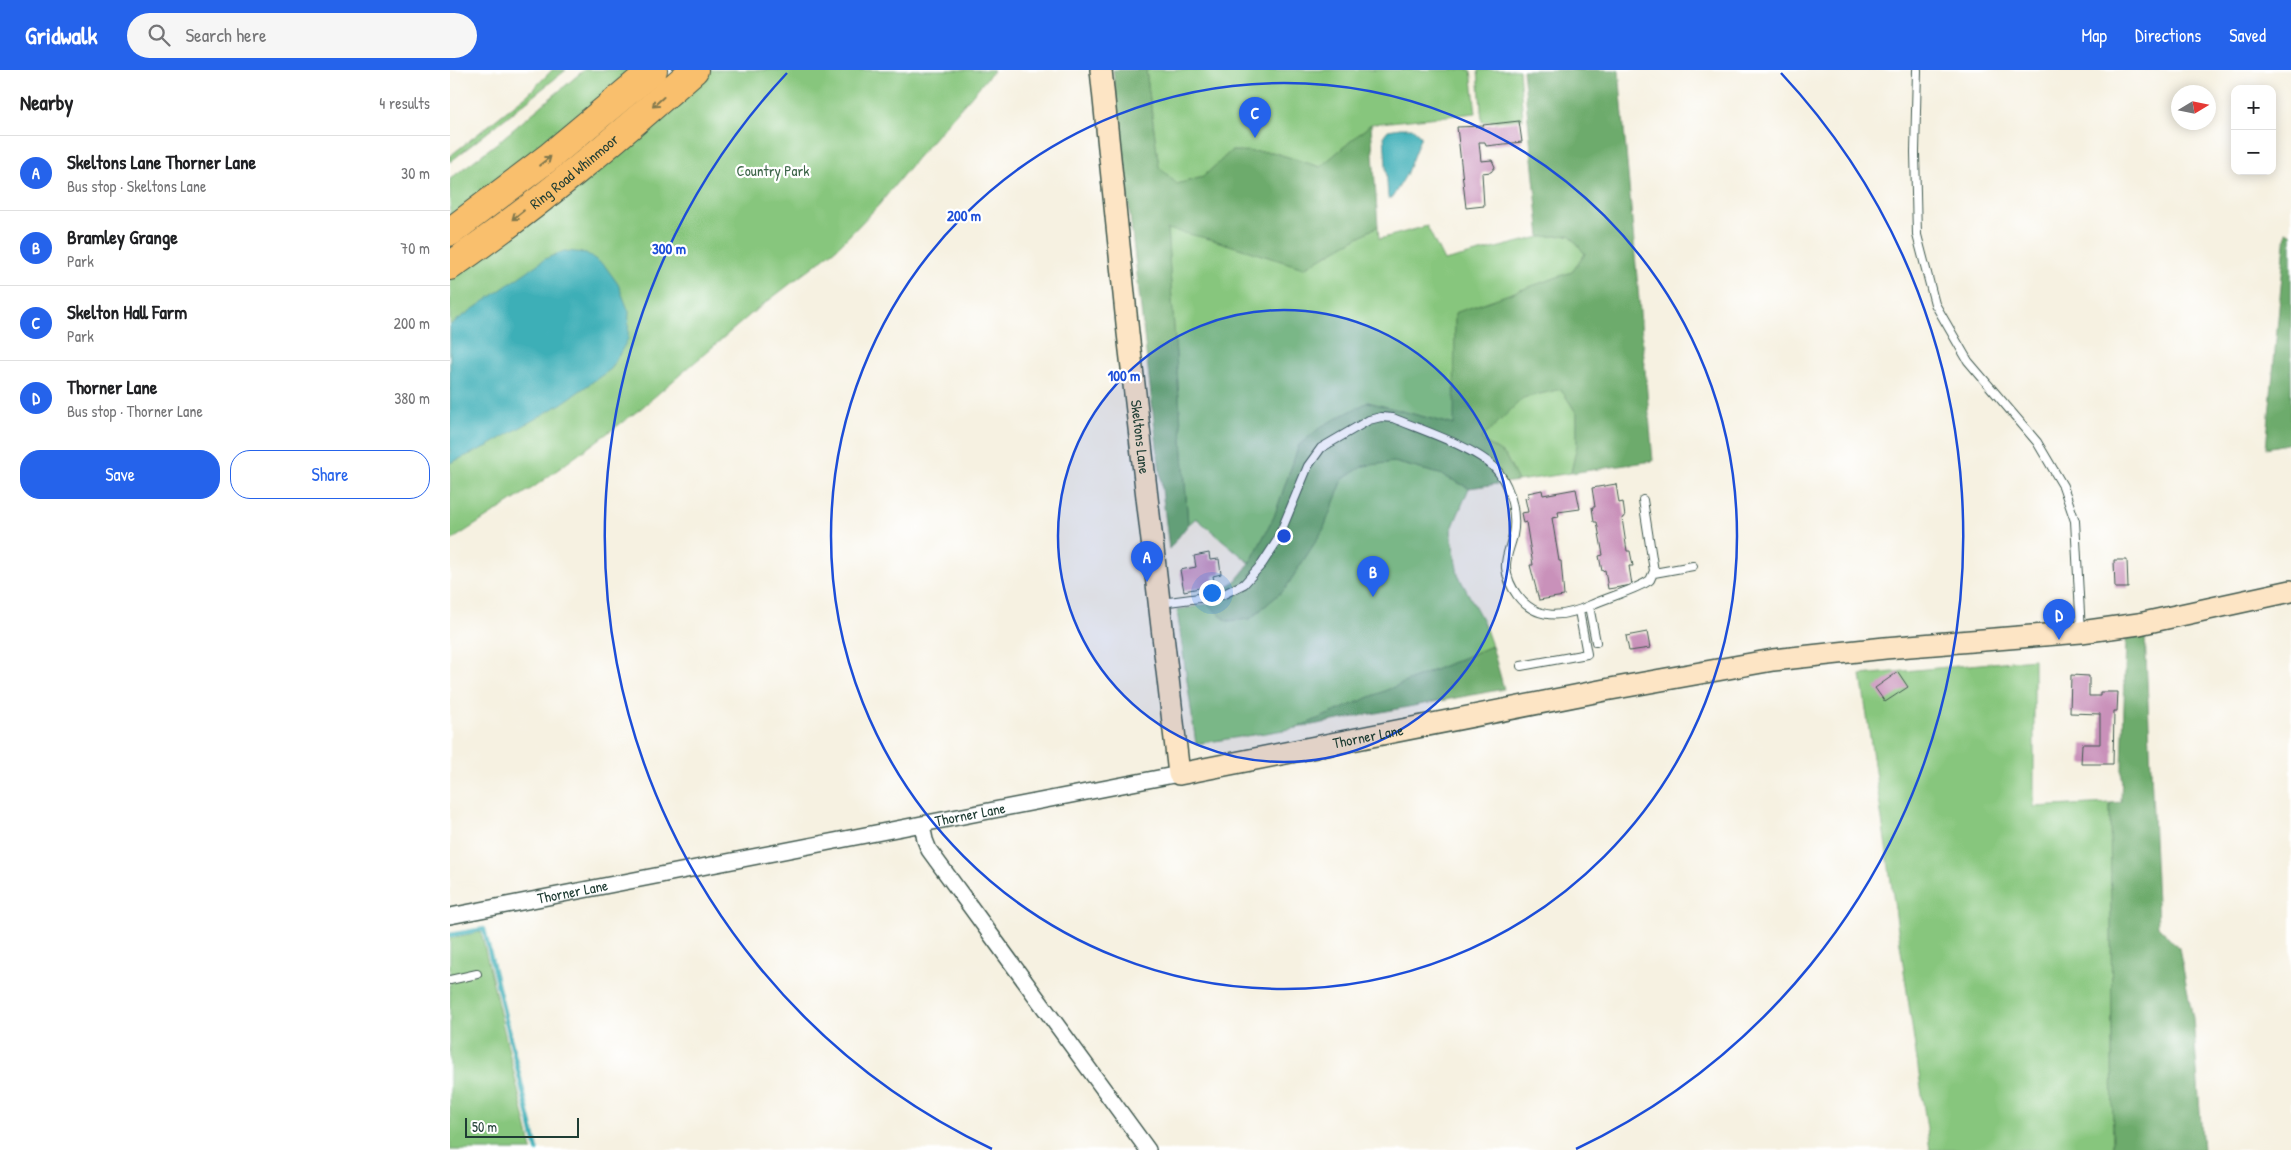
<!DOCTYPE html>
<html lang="en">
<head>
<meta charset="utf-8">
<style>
  :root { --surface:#fff; --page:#f6f6f6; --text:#202124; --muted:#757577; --line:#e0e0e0; --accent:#2563eb }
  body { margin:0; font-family:"Patrick Hand",sans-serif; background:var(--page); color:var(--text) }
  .controls { position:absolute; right:15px; top:15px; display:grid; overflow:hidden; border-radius:10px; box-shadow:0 2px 12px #0003 }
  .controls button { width:45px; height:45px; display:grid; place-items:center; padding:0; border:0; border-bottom:1px solid var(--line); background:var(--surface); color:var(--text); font:25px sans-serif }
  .compass { position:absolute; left:1721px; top:15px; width:45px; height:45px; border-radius:50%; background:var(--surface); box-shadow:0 2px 12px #0003; rotate:80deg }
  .scale { position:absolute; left:15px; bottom:12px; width:114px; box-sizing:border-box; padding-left:5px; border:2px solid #1f3d34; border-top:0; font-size:14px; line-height:18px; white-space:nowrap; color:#1f3d34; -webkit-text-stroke:4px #fff; paint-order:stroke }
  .you { position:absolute; left:761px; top:522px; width:18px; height:18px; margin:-12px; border:4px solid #fff; border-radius:50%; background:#1a73e8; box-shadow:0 0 0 8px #1a73e833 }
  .badge { display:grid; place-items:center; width:32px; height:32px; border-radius:50%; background:var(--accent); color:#fff; font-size:16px; font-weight:700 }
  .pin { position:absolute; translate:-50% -41px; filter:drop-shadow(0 1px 2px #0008) }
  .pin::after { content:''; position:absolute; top:26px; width:18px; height:15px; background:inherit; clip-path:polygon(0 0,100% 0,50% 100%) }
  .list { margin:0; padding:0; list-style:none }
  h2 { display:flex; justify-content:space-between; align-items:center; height:65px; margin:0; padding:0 20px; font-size:21px }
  h2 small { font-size:16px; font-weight:400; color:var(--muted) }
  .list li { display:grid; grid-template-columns:32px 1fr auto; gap:15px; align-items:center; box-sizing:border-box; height:75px; padding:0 20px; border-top:1px solid var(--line) }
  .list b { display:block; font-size:19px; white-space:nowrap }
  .list p { margin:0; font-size:16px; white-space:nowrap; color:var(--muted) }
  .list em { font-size:16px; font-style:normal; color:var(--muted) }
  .actions { display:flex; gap:10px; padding:15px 20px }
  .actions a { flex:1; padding:11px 0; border:1px solid var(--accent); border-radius:20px; text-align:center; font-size:18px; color:var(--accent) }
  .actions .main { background:var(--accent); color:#fff }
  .icon { flex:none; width:28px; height:28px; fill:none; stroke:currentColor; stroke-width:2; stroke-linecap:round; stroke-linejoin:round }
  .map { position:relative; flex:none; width:1841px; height:1080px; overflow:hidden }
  header { display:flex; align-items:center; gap:30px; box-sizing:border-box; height:70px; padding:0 25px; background:var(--accent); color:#fff }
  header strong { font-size:24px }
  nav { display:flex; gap:28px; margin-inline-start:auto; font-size:18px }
  .search { width:350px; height:45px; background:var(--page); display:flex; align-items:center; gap:12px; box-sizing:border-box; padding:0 18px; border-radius:28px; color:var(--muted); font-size:19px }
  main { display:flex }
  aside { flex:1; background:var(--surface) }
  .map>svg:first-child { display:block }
  .green { fill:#87c67d; stroke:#538258 }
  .forest { fill:#6dab6c; stroke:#467450 }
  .water { fill:#3eafb7; stroke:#2e7676 }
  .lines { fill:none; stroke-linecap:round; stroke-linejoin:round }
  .stream { stroke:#3eafb7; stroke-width:4.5 }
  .building { fill:#c991ba }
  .lane-casing { stroke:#3f584e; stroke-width:10 }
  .street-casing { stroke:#3f584e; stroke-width:18 }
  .secondary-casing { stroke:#3f584e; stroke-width:24 }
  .highway-casing { stroke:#3f584e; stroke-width:30 }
  .lane { stroke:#fff; stroke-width:8 }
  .street { stroke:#fff; stroke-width:15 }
  .secondary { stroke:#fde5c5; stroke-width:21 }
  .highway { stroke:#f9bf6d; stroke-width:28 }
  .oneway { stroke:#81784e }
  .ring { fill:none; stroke:#1d4ed8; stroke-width:2.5 }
  .labels { text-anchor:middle; stroke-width:4.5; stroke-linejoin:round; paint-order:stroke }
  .street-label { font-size:15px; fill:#1f3d34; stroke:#fff }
  .park-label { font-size:15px; fill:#3e664a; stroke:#fff }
  .centre { fill:#1d4ed8; stroke:#fff; stroke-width:2.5 }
  .ring-label { font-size:15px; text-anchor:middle; font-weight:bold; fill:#1d4ed8; stroke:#fff; stroke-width:4.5; stroke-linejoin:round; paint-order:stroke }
</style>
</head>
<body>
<header>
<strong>Gridwalk</strong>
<div class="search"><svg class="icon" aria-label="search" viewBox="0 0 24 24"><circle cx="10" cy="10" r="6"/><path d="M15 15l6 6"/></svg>Search here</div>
<nav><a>Map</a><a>Directions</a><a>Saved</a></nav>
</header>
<main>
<aside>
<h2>Nearby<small>4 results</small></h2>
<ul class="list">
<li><span class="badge">A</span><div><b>Skeltons Lane Thorner Lane</b><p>Bus stop · Skeltons Lane</p></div><em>30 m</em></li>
<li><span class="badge">B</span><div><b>Bramley Grange</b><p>Park</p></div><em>70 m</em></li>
<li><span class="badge">C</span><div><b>Skelton Hall Farm</b><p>Park</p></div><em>200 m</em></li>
<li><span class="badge">D</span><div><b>Thorner Lane</b><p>Bus stop · Thorner Lane</p></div><em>380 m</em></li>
</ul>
<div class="actions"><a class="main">Save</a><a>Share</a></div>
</aside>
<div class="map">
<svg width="1841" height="1080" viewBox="0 0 1841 1080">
  <rect width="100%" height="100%" fill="#fff"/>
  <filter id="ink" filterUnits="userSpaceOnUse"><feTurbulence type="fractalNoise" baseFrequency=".02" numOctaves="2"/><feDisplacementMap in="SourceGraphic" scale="10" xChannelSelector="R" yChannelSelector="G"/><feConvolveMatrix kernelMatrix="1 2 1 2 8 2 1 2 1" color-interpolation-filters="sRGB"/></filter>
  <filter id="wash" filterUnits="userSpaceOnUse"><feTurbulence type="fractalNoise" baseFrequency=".0096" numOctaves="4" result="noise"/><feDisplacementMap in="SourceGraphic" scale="20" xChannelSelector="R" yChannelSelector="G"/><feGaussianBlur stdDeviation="1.12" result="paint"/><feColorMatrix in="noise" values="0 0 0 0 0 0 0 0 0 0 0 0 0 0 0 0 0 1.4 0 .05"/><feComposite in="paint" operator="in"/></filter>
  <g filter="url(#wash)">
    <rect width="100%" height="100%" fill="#f6f1e1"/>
    <path class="green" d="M102 0H116L0 92V86L77 25Z
      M134 0H188L0 152V109L47 73Z
      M243 0H544L466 89 428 136 387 178 301 244 189 340 84 417 0 471V206Z
      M696 0H1021L1026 43 921 54 870 97 822 82 781 81 753 107 727 114 709 97Z
      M1028 0H1069L1073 49 1032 52Z
      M928 156 929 169 977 156 994 191 1090 167 1120 165 1135 184 1122 202 1005 243V355L918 332 849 375 824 447 800 493 746 448 738 455 717 158 760 169 854 198Z
      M1111 319 1127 344V375L1121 403 1068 411 1055 385 1030 369 1072 328Z
      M944 392 990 404 1019 418 1001 461 1008 505 1033 551 1042 576 846 658 746 674 727 540 758 534 777 551 800 549 835 519 873 460 893 409 913 396Z
      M1584 589V737L1660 733 1663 1080H1480L1411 605Z
      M31 862 82 1080H0V868Z"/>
    <path class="forest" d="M663 0H696L709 97 727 114 753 107 781 81 822 82 870 97 921 54 928 156 854 198 760 169 717 159 738 455 719 479Z
      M1073 0H1169L1203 391 1121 403 1127 375V344L1111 319 1073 328 1031 369 1055 385 1068 411 1019 418 990 404 944 392 913 396 893 409 873 460 835 519 800 549 777 551 758 534 787 509 800 493 824 447 849 375 872 356 918 332 1004 355 1005 243 1122 202 1135 184 1120 165 1090 167Z
      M1836 162 1841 164V373L1816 378Z
      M1695 564 1708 856 1729 878 1743 948 1753 1080H1663L1660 733 1671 732 1676 569Z
      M1042 576 1054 619 846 658Z"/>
    <path class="water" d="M950 58H962L971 66 956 105 942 128H938L934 65 938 60Z
      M114 181 136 183 155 196 168 214 179 242 178 269 161 299 111 334 38 376 0 393V255L95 189Z"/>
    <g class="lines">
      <path class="stream" d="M0 865 34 859 87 1080"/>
    </g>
    <g id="blocks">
      <path class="building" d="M1069 51 1072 72 1036 76 1035 72H1029L1031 91 1042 90 1045 97 1041 102 1032 103 1034 136 1016 138 1007 57 1034 56 1033 55Z
        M1166 414 1169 433 1173 432 1175 447 1172 448 1177 481H1180L1183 496H1179L1182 515 1158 519 1155 500 1152 501 1149 486 1153 485 1147 452H1144L1142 437H1145L1142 418Z
        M1126 419 1130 439 1108 442 1109 447 1102 448 1109 491H1111L1114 526 1089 530 1080 495H1083L1076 452 1073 453 1071 443 1078 442 1075 428 1079 427 1078 423 1092 420 1093 425Z
        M759 483 760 490 769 489 771 504 763 506 765 515 734 521 730 500 746 497 744 486Z
        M1664 490H1677L1678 518H1665Z
        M1197 562 1200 578 1179 581 1176 566Z
        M1448 602 1458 617 1435 632 1425 618Z
        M1621 605 1639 606V626H1650V622H1668L1667 641H1664L1663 694H1631L1632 674H1650V644L1620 643Z"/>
    </g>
  </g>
  <g filter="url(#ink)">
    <use href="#blocks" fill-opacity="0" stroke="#3f584e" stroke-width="1"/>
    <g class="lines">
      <g class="lane-casing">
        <path id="lane" d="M1467 0 1465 82 1467 165 1485 234 1518 291 1587 372 1613 416 1625 451 1631 562
          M1204 503 1243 496
          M711 533 772 525 794 514 812 494 827 471 858 396 871 378 919 350 931 347 943 348C971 360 1032 379 1049 403 1061 419 1067 446 1063 465 1061 476 1055 486 1056 498 1057 508 1061 517 1067 525 1087 552 1115 547 1141 535 1158 527 1188 519 1200 510L1204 501 1193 430
          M1139 536 1146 572
          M1071 596 1137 584 1129 541
          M0 910 27 904"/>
      </g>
      <g class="street-casing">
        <g id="street">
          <path d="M472 755 475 770 479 780 698 1080"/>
          <path id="s1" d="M0 846 729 704"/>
        </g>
      </g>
      <g class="secondary-casing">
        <g id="secondary">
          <path id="s2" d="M651 0 678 263 729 704 1155 620 1323 590 1435 578 1631 562 1689 554 1841 521"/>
        </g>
      </g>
      <g class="highway-casing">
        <g id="highway">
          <path d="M0 162 99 87 203 0"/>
          <path id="s3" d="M0 196C86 137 166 69 244 0"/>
        </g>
      </g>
      <use href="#lane" class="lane"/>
      <use href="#street" class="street"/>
      <use href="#secondary" class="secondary"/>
      <use href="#highway" class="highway"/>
    </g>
    <defs><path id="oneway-shaft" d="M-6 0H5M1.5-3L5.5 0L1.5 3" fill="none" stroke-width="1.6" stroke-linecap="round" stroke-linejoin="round" transform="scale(1.25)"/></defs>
    <g class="oneway">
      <use href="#oneway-shaft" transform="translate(208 32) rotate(138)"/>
      <use href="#oneway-shaft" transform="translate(95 91) rotate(-38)"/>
      <use href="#oneway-shaft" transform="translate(68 145) rotate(142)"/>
    </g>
  </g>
  <circle cx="834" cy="466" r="226" fill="#1d4ed8" fill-opacity=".12"/>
  <g class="ring">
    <circle cx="834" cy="466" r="226"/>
    <circle cx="834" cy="466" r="453"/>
    <path d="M542 1079A679 679 0 0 1 337 3M1331 3A679 679 0 0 1 1126 1079"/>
  </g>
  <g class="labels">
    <g class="street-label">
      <text dy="5" stroke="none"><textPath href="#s3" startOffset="156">Ring Road Whinmoor</textPath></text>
      <text dy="5" stroke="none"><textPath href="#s2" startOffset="369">Skeltons Lane</textPath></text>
      <text dy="5" stroke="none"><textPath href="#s2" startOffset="901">Thorner Lane</textPath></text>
      <text dy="5" stroke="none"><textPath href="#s1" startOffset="530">Thorner Lane</textPath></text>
      <text dy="5" stroke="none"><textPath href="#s1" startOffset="125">Thorner Lane</textPath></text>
    </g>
    <g class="park-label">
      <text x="323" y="106">Country Park</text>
    </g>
  </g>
  <circle cx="834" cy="466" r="8" class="centre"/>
  <g class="ring-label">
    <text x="514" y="151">200 m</text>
    <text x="219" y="184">300 m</text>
    <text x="674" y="311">100 m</text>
  </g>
</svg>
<div class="controls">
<button>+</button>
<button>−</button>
</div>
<svg class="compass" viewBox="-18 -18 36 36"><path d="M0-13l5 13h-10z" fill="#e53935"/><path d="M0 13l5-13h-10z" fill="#757577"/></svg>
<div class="scale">50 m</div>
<div class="you"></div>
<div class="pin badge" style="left:697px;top:512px">A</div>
<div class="pin badge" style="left:923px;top:527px">B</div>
<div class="pin badge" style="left:805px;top:68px">C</div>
<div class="pin badge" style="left:1609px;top:570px">D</div>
</div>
</main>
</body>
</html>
